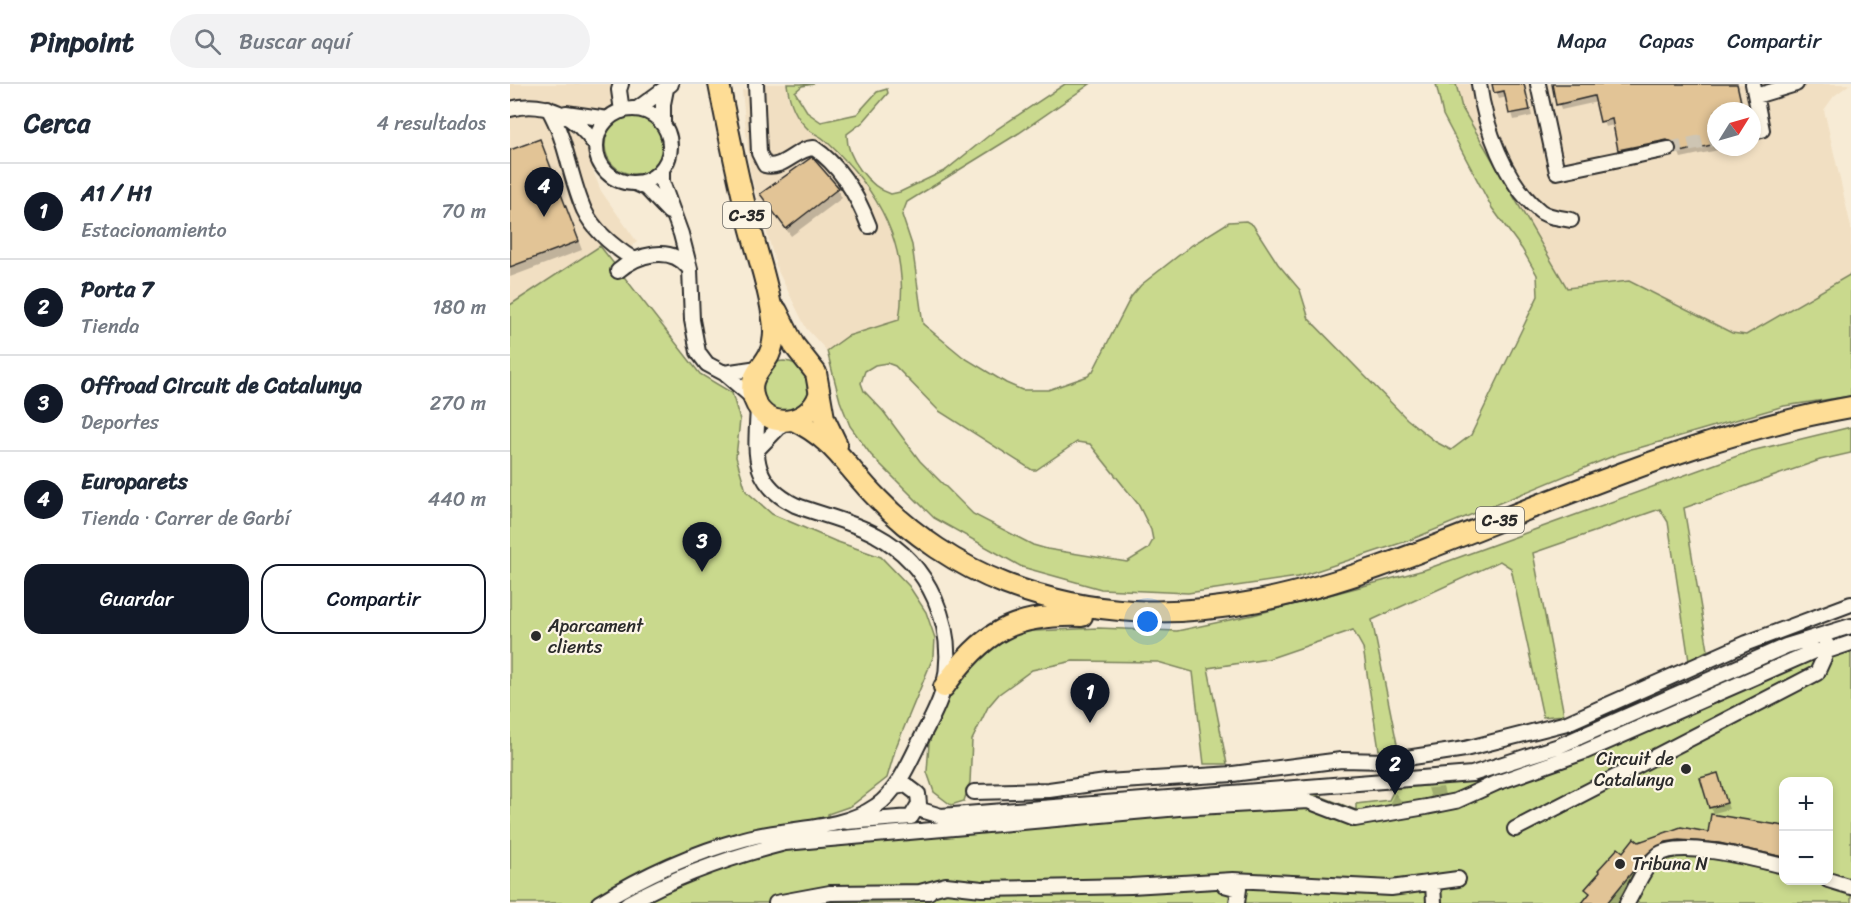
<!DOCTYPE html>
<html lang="es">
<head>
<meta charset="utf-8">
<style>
  :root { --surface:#fff; --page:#f2f2f3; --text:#1f2937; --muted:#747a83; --line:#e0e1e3; --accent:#111827 }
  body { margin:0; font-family:Sriracha,sans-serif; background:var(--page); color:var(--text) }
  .controls { position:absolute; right:18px; bottom:18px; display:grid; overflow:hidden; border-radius:12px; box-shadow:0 3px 9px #0003 }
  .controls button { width:54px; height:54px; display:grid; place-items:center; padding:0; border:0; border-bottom:2px solid var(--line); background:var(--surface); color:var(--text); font:30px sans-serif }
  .compass { position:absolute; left:1197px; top:18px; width:54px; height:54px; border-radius:50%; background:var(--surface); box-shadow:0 3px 9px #0003; rotate:53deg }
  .you { position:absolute; left:638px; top:538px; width:21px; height:21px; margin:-15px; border:4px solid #fff; border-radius:50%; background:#1a73e8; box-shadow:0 0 0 9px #1a73e833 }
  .badge { display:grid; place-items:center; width:39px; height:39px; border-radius:50%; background:var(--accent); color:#fff; font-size:20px; font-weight:700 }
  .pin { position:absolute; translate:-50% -50px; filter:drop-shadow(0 2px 3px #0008) }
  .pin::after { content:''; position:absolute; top:32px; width:21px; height:18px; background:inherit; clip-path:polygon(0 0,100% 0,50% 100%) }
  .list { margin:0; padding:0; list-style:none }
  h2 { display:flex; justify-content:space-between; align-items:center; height:78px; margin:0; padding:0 24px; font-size:26px }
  h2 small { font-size:20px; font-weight:400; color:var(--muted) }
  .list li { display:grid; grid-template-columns:39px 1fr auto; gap:18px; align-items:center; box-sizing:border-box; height:96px; padding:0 24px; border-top:2px solid var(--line) }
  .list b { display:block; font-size:22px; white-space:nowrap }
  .list p { margin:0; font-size:20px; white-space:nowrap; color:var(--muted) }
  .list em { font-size:20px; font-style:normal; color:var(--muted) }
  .actions { display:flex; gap:12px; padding:18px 24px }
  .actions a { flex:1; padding:14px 0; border:2px solid var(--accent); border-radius:18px; text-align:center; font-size:21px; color:var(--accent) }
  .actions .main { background:var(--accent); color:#fff }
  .icon { flex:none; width:33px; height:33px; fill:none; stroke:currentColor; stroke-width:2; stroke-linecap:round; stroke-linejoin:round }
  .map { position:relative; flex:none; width:1341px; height:819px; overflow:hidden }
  header { display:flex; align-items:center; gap:36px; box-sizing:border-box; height:84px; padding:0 30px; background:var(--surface); border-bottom:2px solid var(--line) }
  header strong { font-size:28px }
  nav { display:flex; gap:33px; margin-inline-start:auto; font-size:21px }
  .search { width:420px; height:54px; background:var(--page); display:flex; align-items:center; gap:15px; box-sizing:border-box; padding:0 21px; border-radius:33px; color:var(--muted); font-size:22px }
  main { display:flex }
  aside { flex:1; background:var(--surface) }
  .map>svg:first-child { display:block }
  .built { fill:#f1dfc2; fill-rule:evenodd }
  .green { fill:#c9d98d; stroke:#7a825c; stroke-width:1.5; fill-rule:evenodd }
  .shadow { fill:#0003 }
  .building { fill:#e2c496; stroke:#2b2b2b; stroke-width:1.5 }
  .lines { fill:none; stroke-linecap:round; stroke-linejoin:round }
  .minor-tunnel { stroke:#cec5b3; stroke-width:14; stroke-dasharray:14 7; stroke-linecap:butt }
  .minor-casing { stroke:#2b2b2b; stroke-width:18 }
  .highway-casing { stroke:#2b2b2b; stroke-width:24 }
  .minor { stroke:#fcf5e5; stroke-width:14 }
  .highway { stroke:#fedd96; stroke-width:20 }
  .poi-dot { fill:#2b2b2b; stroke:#fcf5e5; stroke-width:2 }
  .labels { text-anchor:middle; stroke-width:4.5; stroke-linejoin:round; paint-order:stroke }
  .shield { fill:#fcf5e5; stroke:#6a6863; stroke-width:1.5 }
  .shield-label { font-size:16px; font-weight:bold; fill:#2b2b2b }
  .poi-label { font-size:18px; fill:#2b2b2b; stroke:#fcf5e5; text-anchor:start }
</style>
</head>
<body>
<header>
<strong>Pinpoint</strong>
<div class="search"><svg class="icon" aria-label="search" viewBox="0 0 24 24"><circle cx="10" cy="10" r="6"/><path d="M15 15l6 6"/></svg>Buscar aquí</div>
<nav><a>Mapa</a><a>Capas</a><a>Compartir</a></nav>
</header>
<main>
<aside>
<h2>Cerca<small>4 resultados</small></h2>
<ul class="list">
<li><span class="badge">1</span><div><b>A1 / H1</b><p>Estacionamiento</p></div><em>70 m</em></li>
<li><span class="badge">2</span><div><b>Porta 7</b><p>Tienda</p></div><em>180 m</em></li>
<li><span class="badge">3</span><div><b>Offroad Circuit de Catalunya</b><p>Deportes</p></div><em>270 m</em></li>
<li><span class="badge">4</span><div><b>Europarets</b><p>Tienda · Carrer de Garbí</p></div><em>440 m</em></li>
</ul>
<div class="actions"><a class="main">Guardar</a><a>Compartir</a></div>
</aside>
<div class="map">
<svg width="1341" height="819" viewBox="0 0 1341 819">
  <rect width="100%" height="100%" fill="#f7ebd5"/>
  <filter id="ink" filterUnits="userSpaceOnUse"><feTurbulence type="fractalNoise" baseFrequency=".0167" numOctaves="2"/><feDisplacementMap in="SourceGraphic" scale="12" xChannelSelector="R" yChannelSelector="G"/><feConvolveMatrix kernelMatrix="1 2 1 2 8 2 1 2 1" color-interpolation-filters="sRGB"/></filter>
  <g filter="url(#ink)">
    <path class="built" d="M0 0H116L115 13 103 18 85 43 79 61 83 87 91 107 127 158 107 175 90 162 0 221Z
      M255 0H277L278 14 299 46 310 50 343 83 376 133 391 180 390 236 338 252 317 267 296 244 267 185 240 88 232 6 253 4Z
      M946 0H1340L1324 12 1314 26 1341 143V190L1236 251 1222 249 1119 197 1057 204 952 24ZM1206 27H1242V63H1206Z"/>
    <path class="green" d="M277 0H304L292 2 285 8 298 29 311 38 347 30 367 8 377 5 378 9 353 38 337 50C336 73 359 103 381 110L390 108 436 86 487 45 555 0H580L509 49 397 118 392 131 402 161 413 240 453 273 496 299 512 306H538L578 292 583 287 621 213 631 201 682 161 719 138 736 137 743 141 768 180 790 206 799 235 897 335 926 358 941 366 961 351 1028 212 1027 191 1012 165 982 124 933 31 926 0H946L952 24 1057 204 1119 197 1222 249 1236 251 1341 190V312L1274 322 1108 370 900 456 788 493 678 509 591 505 512 483 424 434 361 371 340 342 330 317 317 267 338 252 389 236C401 163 369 106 316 57 310 51 303 50 298 45 285 33 279 16 277 0ZM377 279 385 282 429 327 522 386H526L567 358 580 360 628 420 641 446 643 456 638 465 617 478 537 465 523 461 463 430 410 377 373 327 354 307 351 299 355 287 365 281Z
      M95 61a29 29 0 1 1 58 0a29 29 0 1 1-58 0Z
      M90 162 190 290 222 309 230 336 226 373 236 407 262 430 325 457 371 473 399 502 416 528 425 554 424 571 386 663 377 694 341 722 318 730 320 748 805 710 846 726V720L879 716 885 704 916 702 993 690 1065 664 1307 561 1341 553V819H0V221ZM1274 698H1318V796H1274Z
      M274 277C296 279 301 295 300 314L279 331 254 322 248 297 265 278Z
      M1341 343V369L1310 376 1174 424 1198 566 1179 577 1158 438 1150 425 1023 469 1054 631 1033 633 1001 484 990 477 862 536 888 665 869 666 853 564 843 546 758 575 698 584 717 680H694L683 588 648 578 563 577 522 586 489 610 478 623 462 656 460 698 454 717 441 721 424 708 417 688 419 659 432 625 464 577 505 548 588 544 667 547 743 531 914 486 1241 367Z"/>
    <path class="shadow" d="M983 0H1015L1022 32 1004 36 997 13 989 15Z
      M1043 0H1228L1234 27H1206V63L1213 65 1171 74 1167 64 1161 62 1113 72 1104 41 1095 43 1087 18 1051 26Z
      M34 65 72 166 0 193V68Z
      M327 105 332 114 281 152 257 119Z
      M1207 691 1219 725 1204 729 1200 723Z
      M933 703 936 714 922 717 918 704Z
      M885 709 894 720 881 724 879 720Z
      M1274 744V779L1195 765 1144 775 1108 819H1077L1080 811 1077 806 1113 770 1128 760 1200 750Z"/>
    <path class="building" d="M982 0H1014L1020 26 999 30 994 7 984 9Z
      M1042 0H1227L1233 27H1206V60L1166 69 1165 60 1157 56 1108 66 1102 35 1090 38 1084 12 1046 21Z
      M30 55 69 157 0 183V66Z
      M302 73 329 104 276 145 250 110Z
      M1208 689 1217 719 1199 724 1190 694Z
      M1201 730 1274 742V773L1209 759 1169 756 1156 758 1136 771 1097 819H1072L1080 809 1075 805 1090 788 1088 786 1108 764 1113 768 1124 754 1129 758 1171 743 1198 748Z"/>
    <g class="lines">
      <path class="minor-tunnel" d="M1158 65 1206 55"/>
      <g class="minor-casing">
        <path id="minor" d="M111 0 109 6 112 27
          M246 0 249 69 255 81C273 86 286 64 304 64 331 82 348 113 359 142
          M969 0C975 43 995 99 1030 127 1037 133 1052 134 1061 136
          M1028 0 1047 88 1158 65
          M1246 12 1286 0
          M38 24C57 56 59 92 74 126 84 147 104 163 123 175
          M0 25C35 15 67 33 86 62
          M127 25 161 0
          M86 62a37 37 0 1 1 74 0a37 37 0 1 1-74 0Z
          M56 29 98 35
          M153 39V20L156 5
          M1242 48 1252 46 1243 0
          M152 86V98L171 150 180 185 182 236 188 268 197 280 214 289 243 314
          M125 99 136 104 159 128
          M108 187C128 170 160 161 178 183
          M214 289 248 284
          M248 365 275 337
          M464 708 539 706 596 698 723 690 831 676 877 677 955 665 1057 639 1237 559 1341 520
          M408 725 431 732 962 690 1049 662 1276 562 1341 542
          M337 738 401 733 409 720 408 710 396 701 385 703
          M1005 745 1307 589 1317 567 1316 559
          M1318 796 1341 803
          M923 799 924 819
          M714 801 729 805 727 819
          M410 808 436 801 472 805 621 802 723 796 881 804 948 795
          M89 819C134 791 183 769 234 755 276 743 329 748 366 722 389 707 402 672 415 647 422 634 431 617 434 602 447 543 419 479 366 451 341 437 311 431 285 421 239 398 246 367 248 323
          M118 819C168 791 220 773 275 759L669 724 798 717 845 735 916 723 946 717 986 699 1074 668 1304 567H1317L1341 559
          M266 819 320 809 419 808
          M1117 819C1126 804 1133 784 1147 772 1168 754 1247 776 1274 782"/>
      </g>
      <g class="highway-casing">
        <path id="highway" d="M209 0C218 46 227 92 239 138 247 170 259 202 263 235 265 247 264 260 259 271 251 286 237 294 244 315 256 348 299 341 309 311
          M267 227 284 261 306 289 314 334 327 361
          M283 336C324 355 337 384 367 414 402 451 449 482 496 500 682 571 854 490 1026 422 1128 382 1233 342 1341 323
          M434 603C473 547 504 530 572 532"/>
      </g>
      <use href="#minor" class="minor"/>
      <use href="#highway" class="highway"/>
    </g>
  </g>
  <g class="poi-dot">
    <circle cx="26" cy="552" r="6"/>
    <circle cx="1176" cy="685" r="6"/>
    <circle cx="1110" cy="780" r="6"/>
  </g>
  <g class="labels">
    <g class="shield">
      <rect x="213" y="118" width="48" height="26" rx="4.5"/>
      <rect x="966" y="423" width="48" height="26" rx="4.5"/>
    </g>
    <g class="shield-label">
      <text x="237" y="137">C-35</text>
      <text x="990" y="442">C-35</text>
    </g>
    <g class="poi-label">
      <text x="38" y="548">Aparcament<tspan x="38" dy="21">clients</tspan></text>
      <text x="1164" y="681" text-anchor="end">Circuit de<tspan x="1164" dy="21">Catalunya</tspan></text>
      <text x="1122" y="786">Tribuna N</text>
    </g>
  </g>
</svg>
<div class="controls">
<button>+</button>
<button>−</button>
</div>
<svg class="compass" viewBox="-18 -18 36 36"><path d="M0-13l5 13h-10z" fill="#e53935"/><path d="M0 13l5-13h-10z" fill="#747a83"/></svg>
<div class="you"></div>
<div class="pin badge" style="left:580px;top:639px">1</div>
<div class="pin badge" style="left:885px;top:711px">2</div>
<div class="pin badge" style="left:192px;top:488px">3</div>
<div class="pin badge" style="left:34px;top:133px">4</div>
</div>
</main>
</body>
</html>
